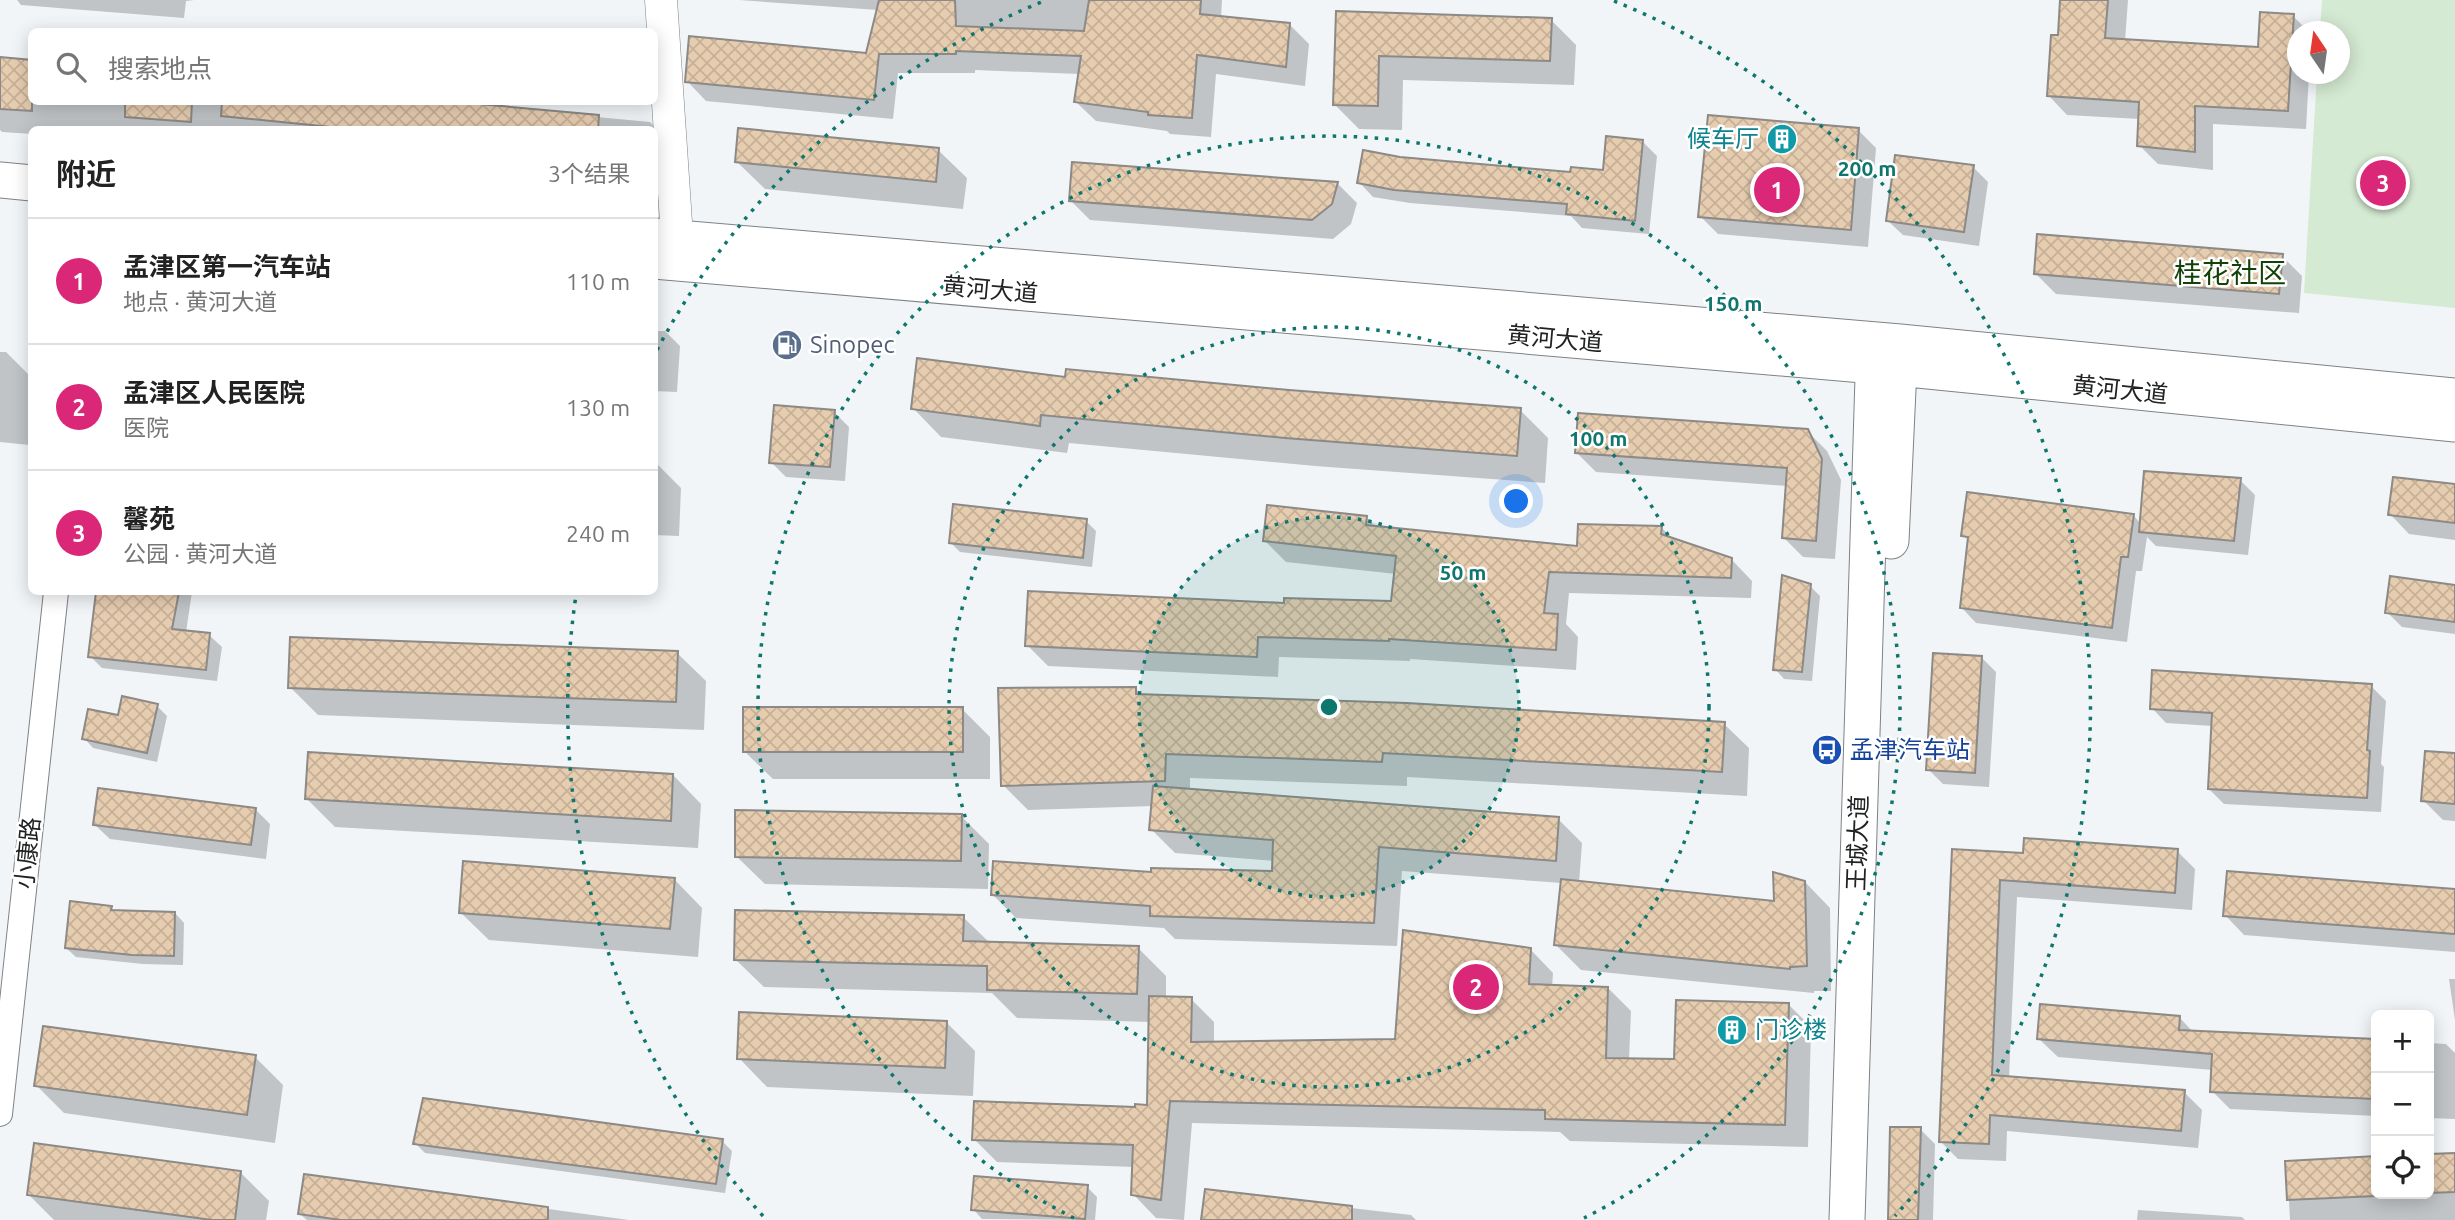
<!DOCTYPE html>
<html lang="zh">
<head>
<meta charset="utf-8">
<style>
  :root { --surface:#fff; --page:#f2f2f2; --text:#222; --muted:#767676; --line:#e0e0e0; --accent:#db2777 }
  body { margin:0; font-family:Ubuntu,"Noto Sans SC",sans-serif; background:var(--page); color:var(--text) }
  .controls { position:absolute; right:21px; bottom:21px; display:grid; overflow:hidden; border-radius:10px; box-shadow:0 4px 18px #0003 }
  .controls button { width:63px; height:63px; display:grid; place-items:center; padding:0; border:0; border-bottom:2px solid var(--line); background:var(--surface); color:var(--text); font:35px sans-serif }
  .compass { position:absolute; left:2287px; top:21px; width:63px; height:63px; border-radius:50%; background:var(--surface); box-shadow:0 4px 18px #0003; rotate:347deg }
  .you { position:absolute; left:1517px; top:502px; width:24px; height:24px; margin:-18px; border:5px solid #fff; border-radius:50%; background:#1a73e8; box-shadow:0 0 0 10px #1a73e833 }
  .badge { display:grid; place-items:center; width:46px; height:46px; border-radius:50%; background:var(--accent); color:#fff; font-size:23px; font-weight:700 }
  .pin { position:absolute; translate:-50% -50%; border:4px solid #fff; box-shadow:0 2px 7px #0006 }
  .list { margin:0; padding:0; list-style:none }
  h2 { display:flex; justify-content:space-between; align-items:center; height:91px; margin:0; padding:0 28px; font-size:30px }
  h2 small { font-size:23px; font-weight:400; color:var(--muted) }
  .list li { display:grid; grid-template-columns:46px 1fr auto; gap:21px; align-items:center; box-sizing:border-box; height:126px; padding:0 28px; border-top:2px solid var(--line) }
  .list b { display:block; font-size:26px; white-space:nowrap }
  .list p { margin:0; font-size:23px; white-space:nowrap; color:var(--muted) }
  .list em { font-size:23px; font-style:normal; color:var(--muted) }
  .icon { flex:none; width:38px; height:38px; fill:none; stroke:currentColor; stroke-width:2; stroke-linecap:round; stroke-linejoin:round }
  .map { position:relative; flex:none; width:2455px; height:1220px; overflow:hidden }
  .search { position:absolute; background:var(--surface); box-shadow:0 4px 18px #0003; left:28px; top:28px; width:630px; height:77px; display:flex; align-items:center; gap:18px; box-sizing:border-box; padding:0 24px; border-radius:10px; color:var(--muted); font-size:26px }
  .panel { position:absolute; background:var(--surface); box-shadow:0 4px 18px #0003; left:28px; top:126px; width:630px; height:469px; border-radius:10px }
  .map>svg:first-child { display:block }
  .park { fill:#d5ead2 }
  .shadow { fill:#0003 }
  .building { fill:url(#building-cross-hatch); stroke:#8c8986; stroke-width:2 }
  .lines { fill:none; stroke-linecap:round; stroke-linejoin:round }
  .minor-casing { stroke:#7f8284; stroke-width:26 }
  .tertiary-casing { stroke:#7f8284; stroke-width:33 }
  .secondary-casing { stroke:#7f8284; stroke-width:37 }
  .minor { stroke:#fff; stroke-width:24 }
  .tertiary { stroke:#fff; stroke-width:32 }
  .secondary { stroke:#fff; stroke-width:35 }
  .ring { fill:none; stroke:#0f766e; stroke-width:3.5; stroke-dasharray:3.5 7 }
  .labels { text-anchor:middle; stroke-width:5; stroke-linejoin:round; paint-order:stroke }
  .culture-label { font-size:24px; fill:#0d838f; stroke:#fff; text-anchor:end }
  .street-label { font-size:24px; fill:#202223; stroke:#fff }
  .service-label { font-size:24px; fill:#4e5e75; stroke:#fff; text-anchor:start }
  .transit-label { font-size:24px; fill:#164399; stroke:#fff; text-anchor:start }
  .quarter-label { font-size:28px; fill:#114208; stroke:#fff }
  .centre { fill:#0f766e; stroke:#fff; stroke-width:3.5 }
  .ring-label { font-size:21px; text-anchor:middle; font-weight:bold; fill:#0f766e; stroke:#fff; stroke-width:5; stroke-linejoin:round; paint-order:stroke }
</style>
</head>
<body>
<div class="map">
<svg width="2455" height="1220" viewBox="0 0 2455 1220">
  <defs>
    <pattern id="building-cross-hatch" width="8" height="8" patternUnits="userSpaceOnUse" patternTransform="scale(1.75)"><rect width="8" height="8" fill="#e7cdb0"/><path d="M0 0l8 8M0 8l8-8" fill="none" stroke="#c6b097"/></pattern>
  </defs>
  <rect width="100%" height="100%" fill="#f1f5f8"/>
  <path class="park" d="M2322 0H2455V308L2304 293 2317 74H2340V32L2320 31Z"/>
  <path class="shadow" d="M17 0H194L186 1 184 18 21 5Z
    M739 0H1222L1221 18 1289 24 1309 44 1305 86 1216 74 1211 137 1170 134 1167 131 1096 121 1076 102 1080 74 975 70V73H898L893 119 706 101 687 81 868 54 878 10Z
    M2062 0H2128L2125 41 2259 49 2293 16 2309 32H2298V74H2309L2306 129 2213 124V170L2158 164 2139 145 2140 119 2067 115 2048 95 2059 37Z
    M1337 13 1551 20 1576 45 1574 85 1403 80 1402 130 1359 129 1334 104Z
    M0 59 32 102H441L650 122 675 147 677 181 654 179V130H32V134L2 132 0 130Z
    M1858 130 1876 148 1868 247 1718 234 1700 216Z
    M1643 142 1657 156 1649 234 1582 228 1571 216 1410 203 1373 197 1359 182 1400 159 1572 174 1604 172Z
    M938 150 967 178 963 209 765 189 736 161Z
    M1074 164 1338 184 1357 203 1351 224 1333 239 1090 220 1071 201Z
    M1973 167 1988 182 1979 246 1903 235 1888 221Z
    M2282 256 2302 276 2299 313 2056 294 2036 274Z
    M654 331H665L680 346 677 392 654 391Z
    M0 352H6L32 378 29 445 0 442Z
    M1066 379 1289 392 1520 410 1548 438 1545 483 1315 466 1069 443 1067 453 941 437 913 408Z
    M834 412 849 427 845 481 786 477 771 462Z
    M1807 431 1827 451 1841 480 1835 559 1803 557 1783 537 1787 486 1596 472 1577 453Z
    M654 461 681 488 679 536 654 535Z
    M2240 480 2255 495 2248 555 2156 546 2147 537 2142 571H2136L2127 642 1976 623 1962 608 1970 542 1963 535 2133 515 2141 524Z
    M2455 486V540L2409 534 2390 514Z
    M1366 517 1377 528 1578 548 1662 528 1674 540 1731 559 1752 581 1751 598 1569 593 1566 624 1578 637 1576 670 1410 659V661L1279 657 1278 677 1048 666 1027 645 1286 605 1392 603 1396 574 1286 562 1265 541Z
    M1086 521 1096 531 1092 567 960 552 951 543Z
    M1810 586 1820 596 1812 681 1784 679 1775 669Z
    M2455 587V634L2402 627 2387 612Z
    M99 592H192L186 632 209 635 222 647 217 681 102 668 90 656Z
    M677 653 706 681 704 730 318 715 290 687Z
    M1981 657 1996 672 1989 787 1943 784 1928 769Z
    M2371 686 2386 701 2381 764 2384 767 2381 812 2224 804 2209 789 2213 726 2166 723 2152 708Z
    M1136 689 1143 696 1724 724 1749 748 1747 796 1407 777V786L1190 778V790L1558 819 1582 843 1579 883 1776 903 1805 882 1830 908 1831 991H1814V993L1581 970 1556 945 1562 883 1402 871 1397 946 1175 939 1164 928 1016 918 993 895 1153 874 1273 873 1274 861 1175 853 1151 829 1153 806 1028 810 1003 785Z
    M157 706 167 716 157 762 93 748 84 738Z
    M962 709 990 737V779H773L744 751Z
    M2455 755V821L2443 820 2423 800Z
    M673 775 701 804 698 848 335 827 307 799Z
    M255 809 270 824 266 859 110 839 95 825Z
    M961 816 989 844 988 889 765 884 736 856Z
    M1953 851 2025 854 2177 851 2195 869 2192 910 2017 897 2009 1078 2184 1092 2202 1110 2198 1148 2007 1131 2006 1161 1958 1159 1940 1141Z
    M674 879 702 908 698 957 489 940 460 912Z
    M2455 891V952L2244 935 2225 915Z
    M111 908 115 911 175 913 184 923 183 965 143 964 76 957 66 948Z
    M963 917 991 944 1138 948 1166 976V999H1191L1214 1022V1043L1397 1041 1530 949 1553 973 1552 987 1608 988 1631 1011 1629 1060 1676 1061 1788 1004 1811 1027 1808 1147 1570 1141 1560 1132 1192 1123 1184 1220 1156 1218 1133 1194 1134 1167 997 1162 974 1139 1148 1106 1150 1022 1017 1018 992 993 764 987 735 959Z
    M2449 979H2455V1020Z
    M2180 1018 2194 1033 2376 1041V1116L2230 1109 2212 1091 2213 1070 2058 1057 2039 1039Z
    M946 1022 975 1051 973 1096 767 1087 739 1058Z
    M2429 1043 2446 1044 2455 1053V1119L2429 1118Z
    M255 1057 283 1085 275 1143 64 1113 36 1085Z
    M1920 1129 1935 1144 1933 1220H1889Z
    M722 1141 732 1151 725 1193 425 1153 415 1143Z
    M2455 1154V1220H2290L2287 1163 2376 1158V1194H2429V1156Z
    M241 1173 269 1201 266 1220H54L29 1195Z
    M305 1176 629 1220H307L300 1214Z
    M1087 1187 1097 1197 1095 1220 982 1219 973 1209Z
    M1207 1191 1411 1215 1416 1220H1203Z
    M2138 1210 2242 1217 2245 1220H2137Z"/>
  <path class="building" d="M879 0H955L956 26 1084 31 1089 0H1201L1200 14 1290 23 1286 67 1197 55 1192 118 1148 115V112L1074 102 1081 56 956 51V54H879L874 100 685 82 689 36 866 53Z
    M2060 0H2108L2105 38 2258 47 2260 12 2294 14 2288 111 2195 106V152L2137 146 2139 102 2047 96 2051 35H2058Z
    M1336 11 1552 18 1550 61 1379 56 1378 106 1333 105Z
    M0 57 32 60V111L0 109Z
    M125 102H192L191 122 125 117Z
    M222 102H457L599 115 598 130H361L221 116Z
    M1708 115 1859 128 1851 230 1698 217Z
    M738 128 939 148 936 182 735 162Z
    M1606 136 1643 140 1635 221 1566 214 1567 204 1394 190 1357 183 1363 150 1400 157 1570 172 1571 167 1603 170Z
    M1895 155 1974 165 1964 232 1886 221Z
    M1072 162 1338 182 1332 204 1312 220 1069 201Z
    M2037 234 2283 254 2279 294 2034 274Z
    M917 358 1065 377 1066 369 1289 390 1521 408 1517 456 1285 438 1041 415 1040 426 911 409Z
    M774 405 835 410 830 467 769 463Z
    M1578 413 1808 429 1822 459 1816 541 1782 538 1787 468 1575 453Z
    M2144 471 2241 478 2234 541 2139 532Z
    M2393 477 2455 484V523L2388 515Z
    M1967 492 2134 514 2128 557H2121L2112 628 1960 608 1968 537 1961 536Z
    M953 504 1087 519 1083 558 949 543Z
    M1267 505 1367 516 1366 525 1577 546 1578 524 1662 526 1661 534 1732 558 1731 578 1549 572 1544 613 1558 614 1556 650 1389 639V641L1258 637 1257 657 1025 646 1028 591 1284 603V598L1391 601 1396 556 1263 541Z
    M1782 575 1811 584 1802 672 1773 670Z
    M2390 576 2455 585V622L2385 613Z
    M96 592H179L172 629 210 633 206 670 88 657Z
    M290 637 678 651 676 702 288 688Z
    M1933 653 1982 656 1975 773 1926 770Z
    M2152 670 2372 684 2367 750 2370 751 2367 798 2208 789 2212 713 2150 709Z
    M1136 687V694L1407 703 1725 722 1722 772 1383 753 1382 762 1166 754 1165 781 1001 786 998 688Z
    M122 696 158 704 147 753 82 739 88 709 118 715Z
    M743 707H963V752H743Z
    M2425 751 2455 753V804L2421 801Z
    M308 752 673 774 671 821 305 799Z
    M1153 786 1559 817 1556 861 1379 847 1374 923 1150 916V906L991 895 993 861 1151 872V868L1272 871 1273 840 1149 830Z
    M98 788 256 808 251 845 93 825Z
    M735 810 962 814 961 861 735 857Z
    M2024 838 2178 849 2175 893 2000 880 1992 1075 2185 1090 2181 1131 1990 1115 1989 1144 1939 1142 1952 849 2023 853Z
    M463 861 675 878 670 929 459 913Z
    M2227 871 2455 889V934L2223 916Z
    M1773 872 1805 881 1807 966 1790 967V969L1554 945 1561 879 1774 901Z
    M70 901 112 906 111 910 175 912 174 956 132 955 65 948Z
    M735 910 964 915 963 941 1139 946 1137 994 987 990V966L734 960Z
    M1403 930 1531 948 1529 984 1608 987 1606 1058 1674 1059 1676 1000 1789 1003 1785 1125 1545 1119V1110L1170 1101 1161 1200 1131 1195 1133 1145 972 1140 974 1101 1135 1107V1104L1147 1105 1149 996 1192 997 1191 1042 1395 1039Z
    M2040 1004 2180 1016 2179 1030 2376 1039V1099L2210 1092 2212 1054 2037 1039Z
    M739 1012 947 1021 945 1068 737 1059Z
    M43 1026 256 1055 247 1115 34 1086Z
    M423 1098 723 1139 716 1184 413 1144Z
    M1890 1127H1921L1918 1220H1888Z
    M34 1143 241 1171 235 1220H212L27 1195Z
    M2455 1153V1192L2429 1193V1154Z
    M2376 1156V1196L2287 1200 2285 1161Z
    M304 1174 548 1207V1220H341L298 1214Z
    M974 1176 1088 1185 1085 1219 971 1210Z
    M1205 1189 1352 1206V1220H1201Z"/>
  <g class="lines">
    <g class="minor-casing">
      <path id="minor" d="M0 1114 56 592"/>
    </g>
    <g class="tertiary-casing">
      <path id="tertiary" d="M661 0 677 237"/>
    </g>
    <g class="secondary-casing">
      <path id="secondary" d="M0 180 32 183
        M654 236 1900 342 2455 396
        M654 261 1898 368 2455 424
        M1891 541 1900 346
        M1847 1220 1874 345"/>
    </g>
    <use href="#minor" class="minor"/>
    <use href="#tertiary" class="tertiary"/>
    <use href="#secondary" class="secondary"/>
  </g>
  <circle cx="1329" cy="707" r="190" fill="#0f766e" fill-opacity=".12"/>
  <g class="ring">
    <circle cx="1329" cy="707" r="190"/>
    <circle cx="1329" cy="707" r="380"/>
    <path d="M1074 1218A571 571 0 1 1 1584 1218"/>
    <path d="M763 1216A761 761 0 0 1 576 595M657 350A761 761 0 0 1 1044 1M1614 1A761 761 0 0 1 1895 1216"/>
  </g>
  <defs>
    <g id="building-disc" transform="scale(1.575)"><circle r="9.5" fill="#0f9aa8" stroke="#fff"/><path d="M-4-6H4V6H1V3H-1V6H-4ZM-2.5-4.3h1.7v1.8h-1.7ZM.8-4.3h1.7v1.8H.8ZM-2.5-1h1.7V.8h-1.7ZM.8-1h1.7V.8H.8Z" fill="#fff"/></g>
    <g id="fuel-disc" transform="scale(1.575)"><circle r="9.5" fill="#5c6f8a" stroke="#fff"/><path d="M-5.5-6h7V0h2V4h1.3V-2.5L3-4.5l.8-.8L6-3V5H2.5V1h-1V6h-7ZM-4.2-4.7v3.2H.2V-4.7Z" fill="#fff"/></g>
    <g id="bus-disc" transform="scale(1.575)"><circle r="9.5" fill="#1a4fb4" stroke="#fff"/><path d="M-5-6H5V4H4V6H2V4H-2V6H-4V4H-5ZM-3.5-4V0h7V-4ZM-3.5 1.2v1.5H-2V1.2ZM2 1.2v1.5H3.5V1.2Z" fill="#fff"/></g>
  </defs>
  <g fill-rule="evenodd">
    <use href="#building-disc" x="1782" y="139"/>
    <use href="#fuel-disc" x="787" y="345"/>
    <use href="#bus-disc" x="1827" y="750"/>
    <use href="#building-disc" x="1732" y="1030"/>
  </g>
  <g class="labels">
    <g class="culture-label">
      <text x="1759" y="147">候车厅</text>
      <text x="1755" y="1038" text-anchor="start">门诊楼</text>
    </g>
    <g class="street-label">
      <text transform="translate(990 290) rotate(5)" y="8">黄河大道</text>
      <text transform="translate(1555 339) rotate(5)" y="8">黄河大道</text>
      <text transform="translate(2120 390) rotate(6)" y="8">黄河大道</text>
      <text transform="translate(1858 843) rotate(-88)" y="8">王城大道</text>
      <text transform="translate(28 853) rotate(-84)" y="8">小康路</text>
    </g>
    <g class="service-label">
      <text x="810" y="353">Sinopec</text>
    </g>
    <g class="transit-label">
      <text x="1850" y="758">孟津汽车站</text>
    </g>
    <g class="quarter-label">
      <text x="2230" y="283">桂花社区</text>
    </g>
  </g>
  <circle cx="1329" cy="707" r="10" class="centre"/>
  <g class="ring-label">
    <text x="1867" y="176">200 m</text>
    <text x="1733" y="311">150 m</text>
    <text x="1598" y="446">100 m</text>
    <text x="1463" y="580">50 m</text>
  </g>
</svg>
<div class="controls">
<button>+</button>
<button>−</button>
<button><svg class="icon" aria-label="locate" viewBox="0 0 24 24"><circle cx="12" cy="12" r="6"/><path d="M12 2v4M12 18v4M2 12h4M18 12h4"/></svg></button>
</div>
<svg class="compass" viewBox="-18 -18 36 36"><path d="M0-13l5 13h-10z" fill="#e53935"/><path d="M0 13l5-13h-10z" fill="#767676"/></svg>
<div class="you"></div>
<div class="pin badge" style="left:1777px;top:190px">1</div>
<div class="pin badge" style="left:1476px;top:987px">2</div>
<div class="pin badge" style="left:2383px;top:183px">3</div>
<div class="search"><svg class="icon" aria-label="search" viewBox="0 0 24 24"><circle cx="10" cy="10" r="6"/><path d="M15 15l6 6"/></svg>搜索地点</div>
<section class="panel">
<h2>附近<small>3个结果</small></h2>
<ul class="list">
<li><span class="badge">1</span><div><b>孟津区第一汽车站</b><p>地点 · 黄河大道</p></div><em>110 m</em></li>
<li><span class="badge">2</span><div><b>孟津区人民医院</b><p>医院</p></div><em>130 m</em></li>
<li><span class="badge">3</span><div><b>馨苑</b><p>公园 · 黄河大道</p></div><em>240 m</em></li>
</ul>
</section>
</div>
</body>
</html>
